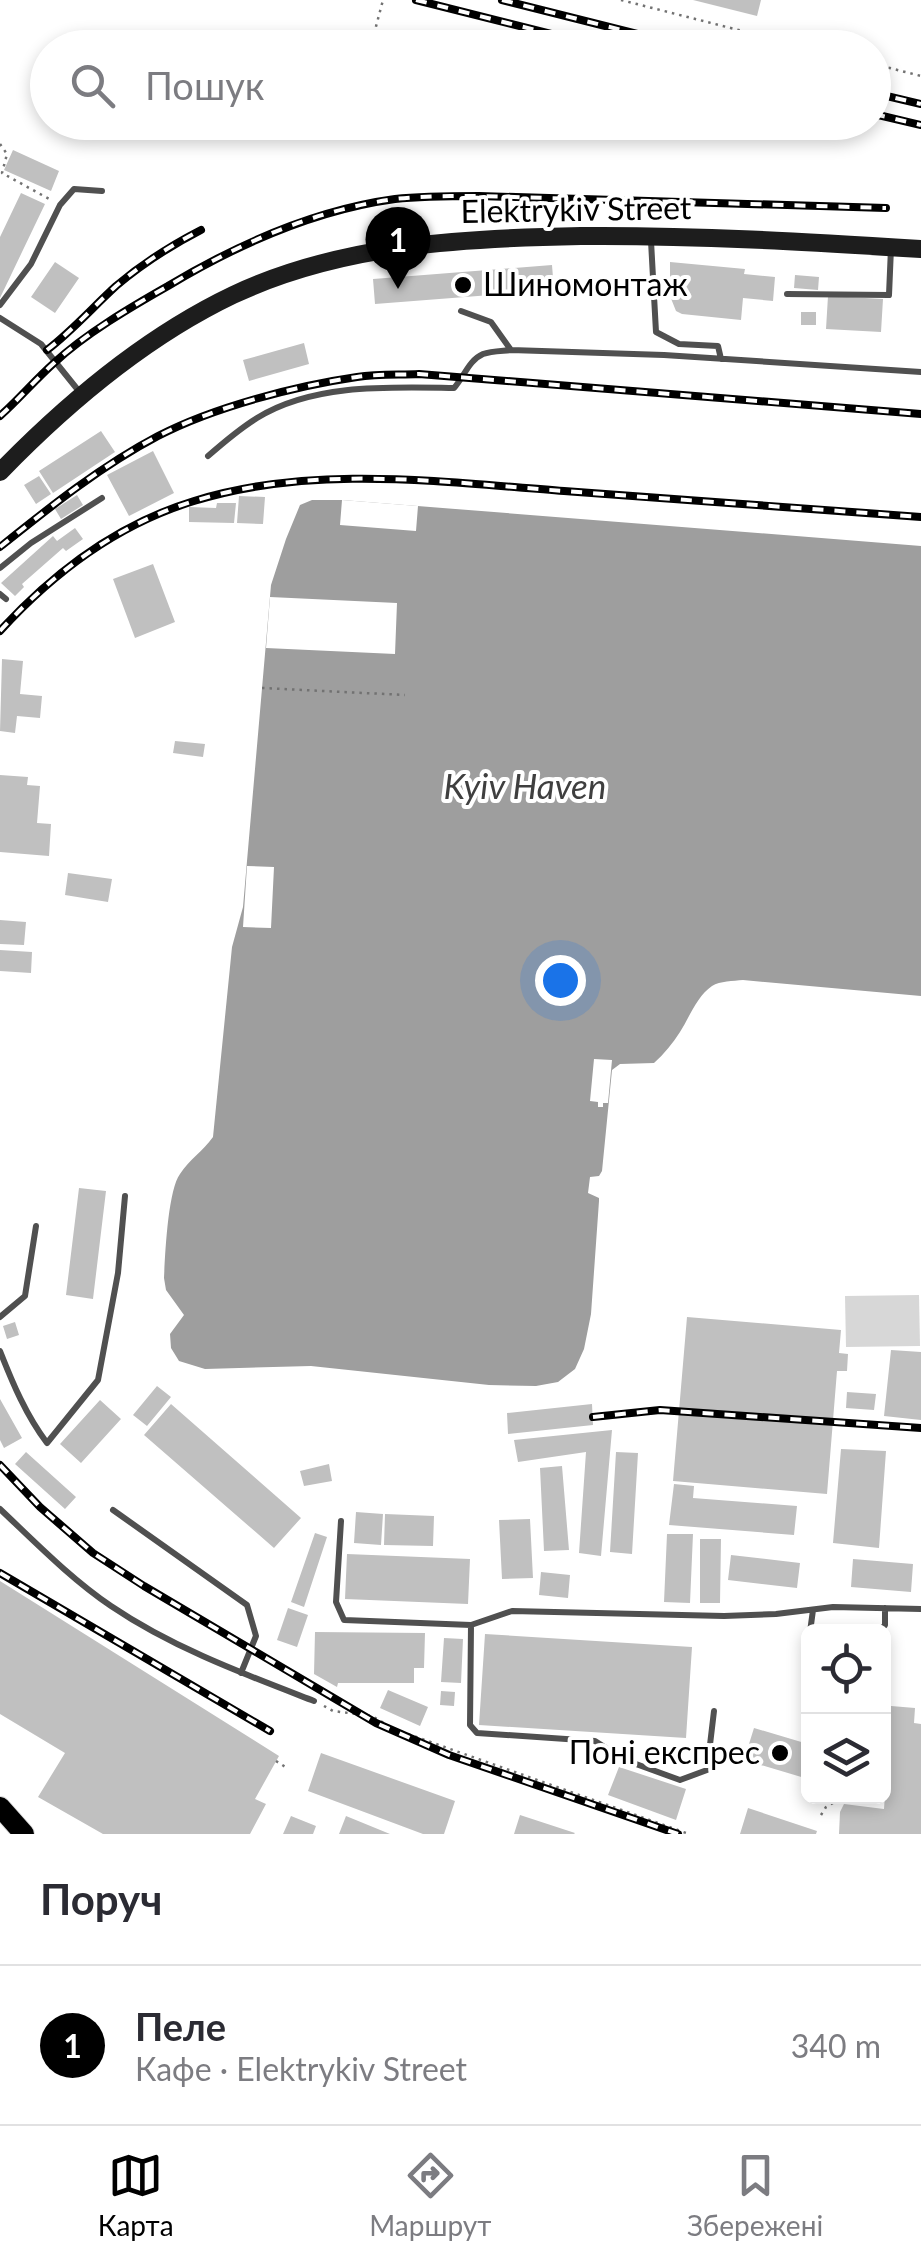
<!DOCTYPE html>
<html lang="uk">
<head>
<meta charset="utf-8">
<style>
  :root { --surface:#fff; --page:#f7f7f7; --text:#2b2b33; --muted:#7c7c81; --line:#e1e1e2; --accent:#000 }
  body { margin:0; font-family:Lato,sans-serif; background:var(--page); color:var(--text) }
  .controls { position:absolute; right:30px; bottom:30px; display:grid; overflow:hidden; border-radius:15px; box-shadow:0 5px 15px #0003 }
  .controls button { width:90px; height:90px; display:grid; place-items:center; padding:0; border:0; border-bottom:2px solid var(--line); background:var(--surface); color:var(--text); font:50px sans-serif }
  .you { position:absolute; left:560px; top:980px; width:35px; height:35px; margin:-25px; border:8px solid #fff; border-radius:50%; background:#1a73e8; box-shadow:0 0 0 15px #1a73e833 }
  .badge { display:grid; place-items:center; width:65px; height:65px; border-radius:50%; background:var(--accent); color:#fff; font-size:32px; font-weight:700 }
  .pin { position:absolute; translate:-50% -82px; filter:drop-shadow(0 2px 5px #0008) }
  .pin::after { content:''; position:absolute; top:52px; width:35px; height:30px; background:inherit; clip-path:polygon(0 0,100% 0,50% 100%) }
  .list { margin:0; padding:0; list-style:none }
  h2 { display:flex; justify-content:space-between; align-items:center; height:130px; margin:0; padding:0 40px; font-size:42px }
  h2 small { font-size:32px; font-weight:400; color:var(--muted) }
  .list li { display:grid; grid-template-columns:65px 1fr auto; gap:30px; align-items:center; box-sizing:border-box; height:160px; padding:0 40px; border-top:2px solid var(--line) }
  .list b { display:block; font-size:38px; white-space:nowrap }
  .list p { margin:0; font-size:32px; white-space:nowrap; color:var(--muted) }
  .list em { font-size:32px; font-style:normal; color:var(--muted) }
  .icon { flex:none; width:55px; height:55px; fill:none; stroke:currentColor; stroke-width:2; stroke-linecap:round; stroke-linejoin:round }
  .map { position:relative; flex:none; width:921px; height:1834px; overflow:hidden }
  .search { position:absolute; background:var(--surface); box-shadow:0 5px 15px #0003; left:30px; right:30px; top:30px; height:110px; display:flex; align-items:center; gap:25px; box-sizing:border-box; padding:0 35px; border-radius:55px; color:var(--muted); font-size:38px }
  .sheet { height:290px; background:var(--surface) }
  nav { display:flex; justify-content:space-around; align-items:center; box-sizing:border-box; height:140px; border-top:2px solid var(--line); background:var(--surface); font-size:28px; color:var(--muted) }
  nav a { display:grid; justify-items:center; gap:5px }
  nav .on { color:var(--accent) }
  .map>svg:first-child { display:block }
  .green { fill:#d7d7d7 }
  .water { fill:#9e9e9e }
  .pier { fill:#fff }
  .building { fill:#c0c0c0 }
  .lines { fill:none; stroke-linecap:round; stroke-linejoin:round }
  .primary-casing { stroke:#dbdbdb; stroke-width:22 }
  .path { stroke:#727272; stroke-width:2.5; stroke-dasharray:2.5 5; stroke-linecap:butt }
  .lane { stroke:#505050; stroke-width:6 }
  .secondary { stroke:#1d1d1d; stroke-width:18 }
  .primary { stroke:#000; stroke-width:20 }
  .rail-casing { stroke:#000; stroke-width:8 }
  .rail { stroke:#fff; stroke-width:4; stroke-dasharray:11; stroke-linecap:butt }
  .poi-dot { fill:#000; stroke:#fff; stroke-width:4 }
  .labels { text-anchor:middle; stroke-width:8; stroke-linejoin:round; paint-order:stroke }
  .street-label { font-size:32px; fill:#000; stroke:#fff }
  .poi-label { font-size:32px; fill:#000; stroke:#fff; text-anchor:start }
  .water-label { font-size:35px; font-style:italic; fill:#3f3f3f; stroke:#fff }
</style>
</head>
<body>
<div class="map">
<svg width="921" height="1834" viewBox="0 0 921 1834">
  <rect width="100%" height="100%" fill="#fff"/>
  <path class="green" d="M919 1295 920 1346 846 1347 845 1296Z"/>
  <path class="water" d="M312 500H342L921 546V996L743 980C733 981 720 981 712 986 697 996 689 1018 680 1032 673 1043 664 1054 654 1063L620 1064 612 1070 602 1171 599 1176 590 1177 588 1193 599 1198V1201L591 1314 584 1349 575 1369 558 1382 536 1386 489 1385 311 1366 205 1369 179 1361 171 1348 170 1334 184 1315 166 1290 164 1278C165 1255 168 1190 180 1174 189 1160 203 1151 213 1137L232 947 243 907 271 585 286 539 300 505Z"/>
  <path class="pier" d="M342 500 418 506 416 531 340 525Z
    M270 597 397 603 395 654 266 648Z
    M247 866 274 867 271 928 243 927Z
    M594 1059 612 1060 608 1103H603V1107H598V1102L590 1101Z"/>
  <path class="building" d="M693 0H761L757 16Z
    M13 150 59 171 51 191 4 170Z
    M21 193 45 204 0 298V237Z
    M55 262 79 278 55 313 31 297Z
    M670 262 745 269 744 274 775 277 773 301 743 298 741 320 682 314 676 311 670 296Z
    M552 265 554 290 375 304 373 279Z
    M795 275 819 277 818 290 794 288Z
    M828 296 883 299 881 332 826 329Z
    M801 312H816V325H801Z
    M304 343 309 364 249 381 243 360Z
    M101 431 115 452 53 493 39 471Z
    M153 451 174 493 129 516 107 475Z
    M39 476 51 494 36 504 24 485Z
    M77 495 83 505 61 519 55 509Z
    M239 496 265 497 263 524 237 523Z
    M217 503H236L234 523 189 522V507L216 508Z
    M75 528 83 539 66 551 63 548 22 584 24 587 15 596 1 583 53 536 57 541Z
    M153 564 175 622 135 638 113 579Z
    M2 659 23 661 20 694 42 696 40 718 17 716 15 733 0 731Z
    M175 741 205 744 203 757 173 753Z
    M0 775 28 777 27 785 40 786 37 823 51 824 49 856 0 852Z
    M68 873 112 879 108 902 65 895Z
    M0 920 26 922 24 945 0 944Z
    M0 950 32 952 31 973 0 971Z
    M79 1188 106 1191 93 1299 66 1295Z
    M687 1317 841 1330 839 1353 848 1354 847 1371H837L827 1494 673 1481Z
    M15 1322 19 1335 7 1339 3 1326Z
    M891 1350 921 1352V1420L884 1416Z
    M157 1386 171 1397 147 1426 133 1415Z
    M847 1392 876 1394 874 1410 846 1408Z
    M0 1399 22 1438 4 1448 0 1440Z
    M100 1400 121 1419 81 1463 60 1444Z
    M171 1404 301 1518 274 1548 144 1435Z
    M592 1404 593 1425 508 1434 507 1413Z
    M612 1430 601 1556 579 1553 586 1452 518 1462 514 1440Z
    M841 1449 886 1451 879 1548 833 1543Z
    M26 1452 76 1497 65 1509 15 1464Z
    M616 1452 638 1453 632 1554 610 1552Z
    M329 1464 332 1481 304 1486 300 1471Z
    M562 1466 569 1550 544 1551 540 1468Z
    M674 1484 694 1486 693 1498 797 1506 794 1535 669 1525Z
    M356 1512 383 1514 381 1545 354 1543Z
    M385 1514 434 1516 433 1546 384 1545Z
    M530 1519 533 1578 502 1579 499 1520Z
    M315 1533 327 1537 304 1607 291 1602Z
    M667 1534H693L690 1603 664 1602Z
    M700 1539H721L720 1603H700Z
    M347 1554 470 1559 468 1604 345 1599Z
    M731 1555 800 1563 797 1588 728 1580Z
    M853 1559 913 1564 911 1592 851 1587Z
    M541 1572 570 1575 568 1598 539 1595Z
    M0 1581 279 1756 255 1799 266 1804 250 1834H103L38 1797 65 1753 0 1714Z
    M288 1608 308 1615 297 1647 277 1640Z
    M315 1632 425 1633 424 1668H414V1683H338L337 1687 314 1674Z
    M485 1634 692 1647 686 1738 479 1725Z
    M444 1638 463 1639 461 1683 441 1682Z
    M388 1690 428 1707 420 1726 380 1708Z
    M441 1691 455 1692 454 1706 440 1705Z
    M891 1706 915 1708 914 1723 921 1724V1834H839L840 1812 844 1804 884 1809Z
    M754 1728 808 1744V1779L744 1760Z
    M321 1753 455 1801 444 1834H423L308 1791Z
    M619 1767 686 1789 676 1820 608 1795Z
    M748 1808 817 1831 816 1834H740Z
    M520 1815 575 1833 574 1834H514Z
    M291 1816 316 1826 313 1834H283Z
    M346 1816 390 1834H339Z"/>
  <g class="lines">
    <g class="primary-casing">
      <path id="primary" d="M0 1807 24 1834"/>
    </g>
    <path class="path" d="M621 0 809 48
      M374 34 383 0
      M874 64 921 76
      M0 144 7 154 2 173 51 200
      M262 688 405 695
      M324 1706 333 1711 372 1716 394 1729 689 1834
      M276 1761 287 1768
      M821 1815 826 1807 845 1796"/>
    <path class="lane" d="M651 241 656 332 679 344 718 346 721 359
      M787 294 889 295 891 248
      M0 305 31 264 60 205 74 189 102 191
      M461 311 491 322 511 350 664 355 921 372
      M0 318 41 344 82 395
      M208 456C224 442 239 429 257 418 313 383 391 387 454 388 464 377 469 360 483 354 491 351 503 351 511 350
      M0 568 31 543 102 498
      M0 594 6 599
      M0 1317 25 1296 36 1226
      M0 1351C13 1384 26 1415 47 1443L98 1380 118 1273 125 1196
      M0 1509C35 1542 71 1579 111 1606 173 1648 244 1674 314 1701
      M113 1510 247 1605 256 1636 241 1673
      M341 1521 336 1602 344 1620 471 1625
      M810 1632 813 1610
      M879 1632 885 1625V1608
      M808 1648 804 1686 808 1694
      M714 1711 707 1770 680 1780 625 1760 595 1741 477 1733 470 1725 471 1625 512 1611 724 1616 776 1614 833 1607 921 1609"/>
    <path class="secondary" d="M0 472C68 402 145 337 233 295 341 244 464 238 581 236 695 235 808 242 921 249"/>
    <use href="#primary" class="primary"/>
    <g class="rail-casing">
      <path id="rail" d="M416 0 607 48
        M502 0 693 48
        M874 93 921 104
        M874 114 921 125
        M47 350C72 331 93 307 116 286 143 263 170 246 201 230
        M0 416C19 399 35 380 54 363 85 334 131 307 168 286 238 244 314 210 395 199 422 196 451 196 479 196L886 208
        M0 547C50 507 101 466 158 436 214 407 295 386 357 377 378 374 399 375 419 374L921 414
        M0 631C53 573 118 524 194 501 313 464 442 482 564 491 683 500 802 508 921 517
        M593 1417 660 1410 921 1428
        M0 1465 40 1507 93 1553 144 1586 376 1723 449 1755 678 1834
        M0 1573 270 1731"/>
    </g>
    <use href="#rail" class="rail"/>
  </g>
  <g class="poi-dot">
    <circle cx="463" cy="285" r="10"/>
    <circle cx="780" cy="1753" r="10"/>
  </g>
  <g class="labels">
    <g class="street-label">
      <text transform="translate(576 210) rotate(-1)" y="11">Elektrykiv Street</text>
    </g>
    <g class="poi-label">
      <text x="483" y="296">Шиномонтаж</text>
      <text x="760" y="1764" text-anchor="end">Поні експрес</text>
    </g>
    <g class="water-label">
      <text x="525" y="799">Kyiv Haven</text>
    </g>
  </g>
</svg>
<div class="controls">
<button><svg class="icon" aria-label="locate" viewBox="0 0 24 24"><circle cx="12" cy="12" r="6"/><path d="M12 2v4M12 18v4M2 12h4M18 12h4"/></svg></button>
<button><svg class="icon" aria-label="layers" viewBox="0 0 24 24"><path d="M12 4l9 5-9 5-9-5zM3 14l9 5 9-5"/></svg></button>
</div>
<div class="you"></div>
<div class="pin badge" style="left:398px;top:289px">1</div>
<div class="search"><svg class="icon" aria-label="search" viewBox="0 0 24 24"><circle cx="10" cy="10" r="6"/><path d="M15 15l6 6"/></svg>Пошук</div>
</div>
<section class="sheet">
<h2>Поруч<small></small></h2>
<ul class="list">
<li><span class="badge">1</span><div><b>Пеле</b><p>Кафе · Elektrykiv Street</p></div><em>340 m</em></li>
</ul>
</section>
<nav>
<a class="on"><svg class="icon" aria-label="map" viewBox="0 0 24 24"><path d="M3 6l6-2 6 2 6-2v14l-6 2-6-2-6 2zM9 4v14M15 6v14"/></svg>Карта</a>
<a><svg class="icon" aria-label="directions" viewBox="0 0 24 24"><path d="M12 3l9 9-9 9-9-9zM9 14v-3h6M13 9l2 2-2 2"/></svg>Маршрут</a>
<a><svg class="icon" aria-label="saved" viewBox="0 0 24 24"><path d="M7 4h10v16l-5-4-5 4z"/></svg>Збережені</a>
</nav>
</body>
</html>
